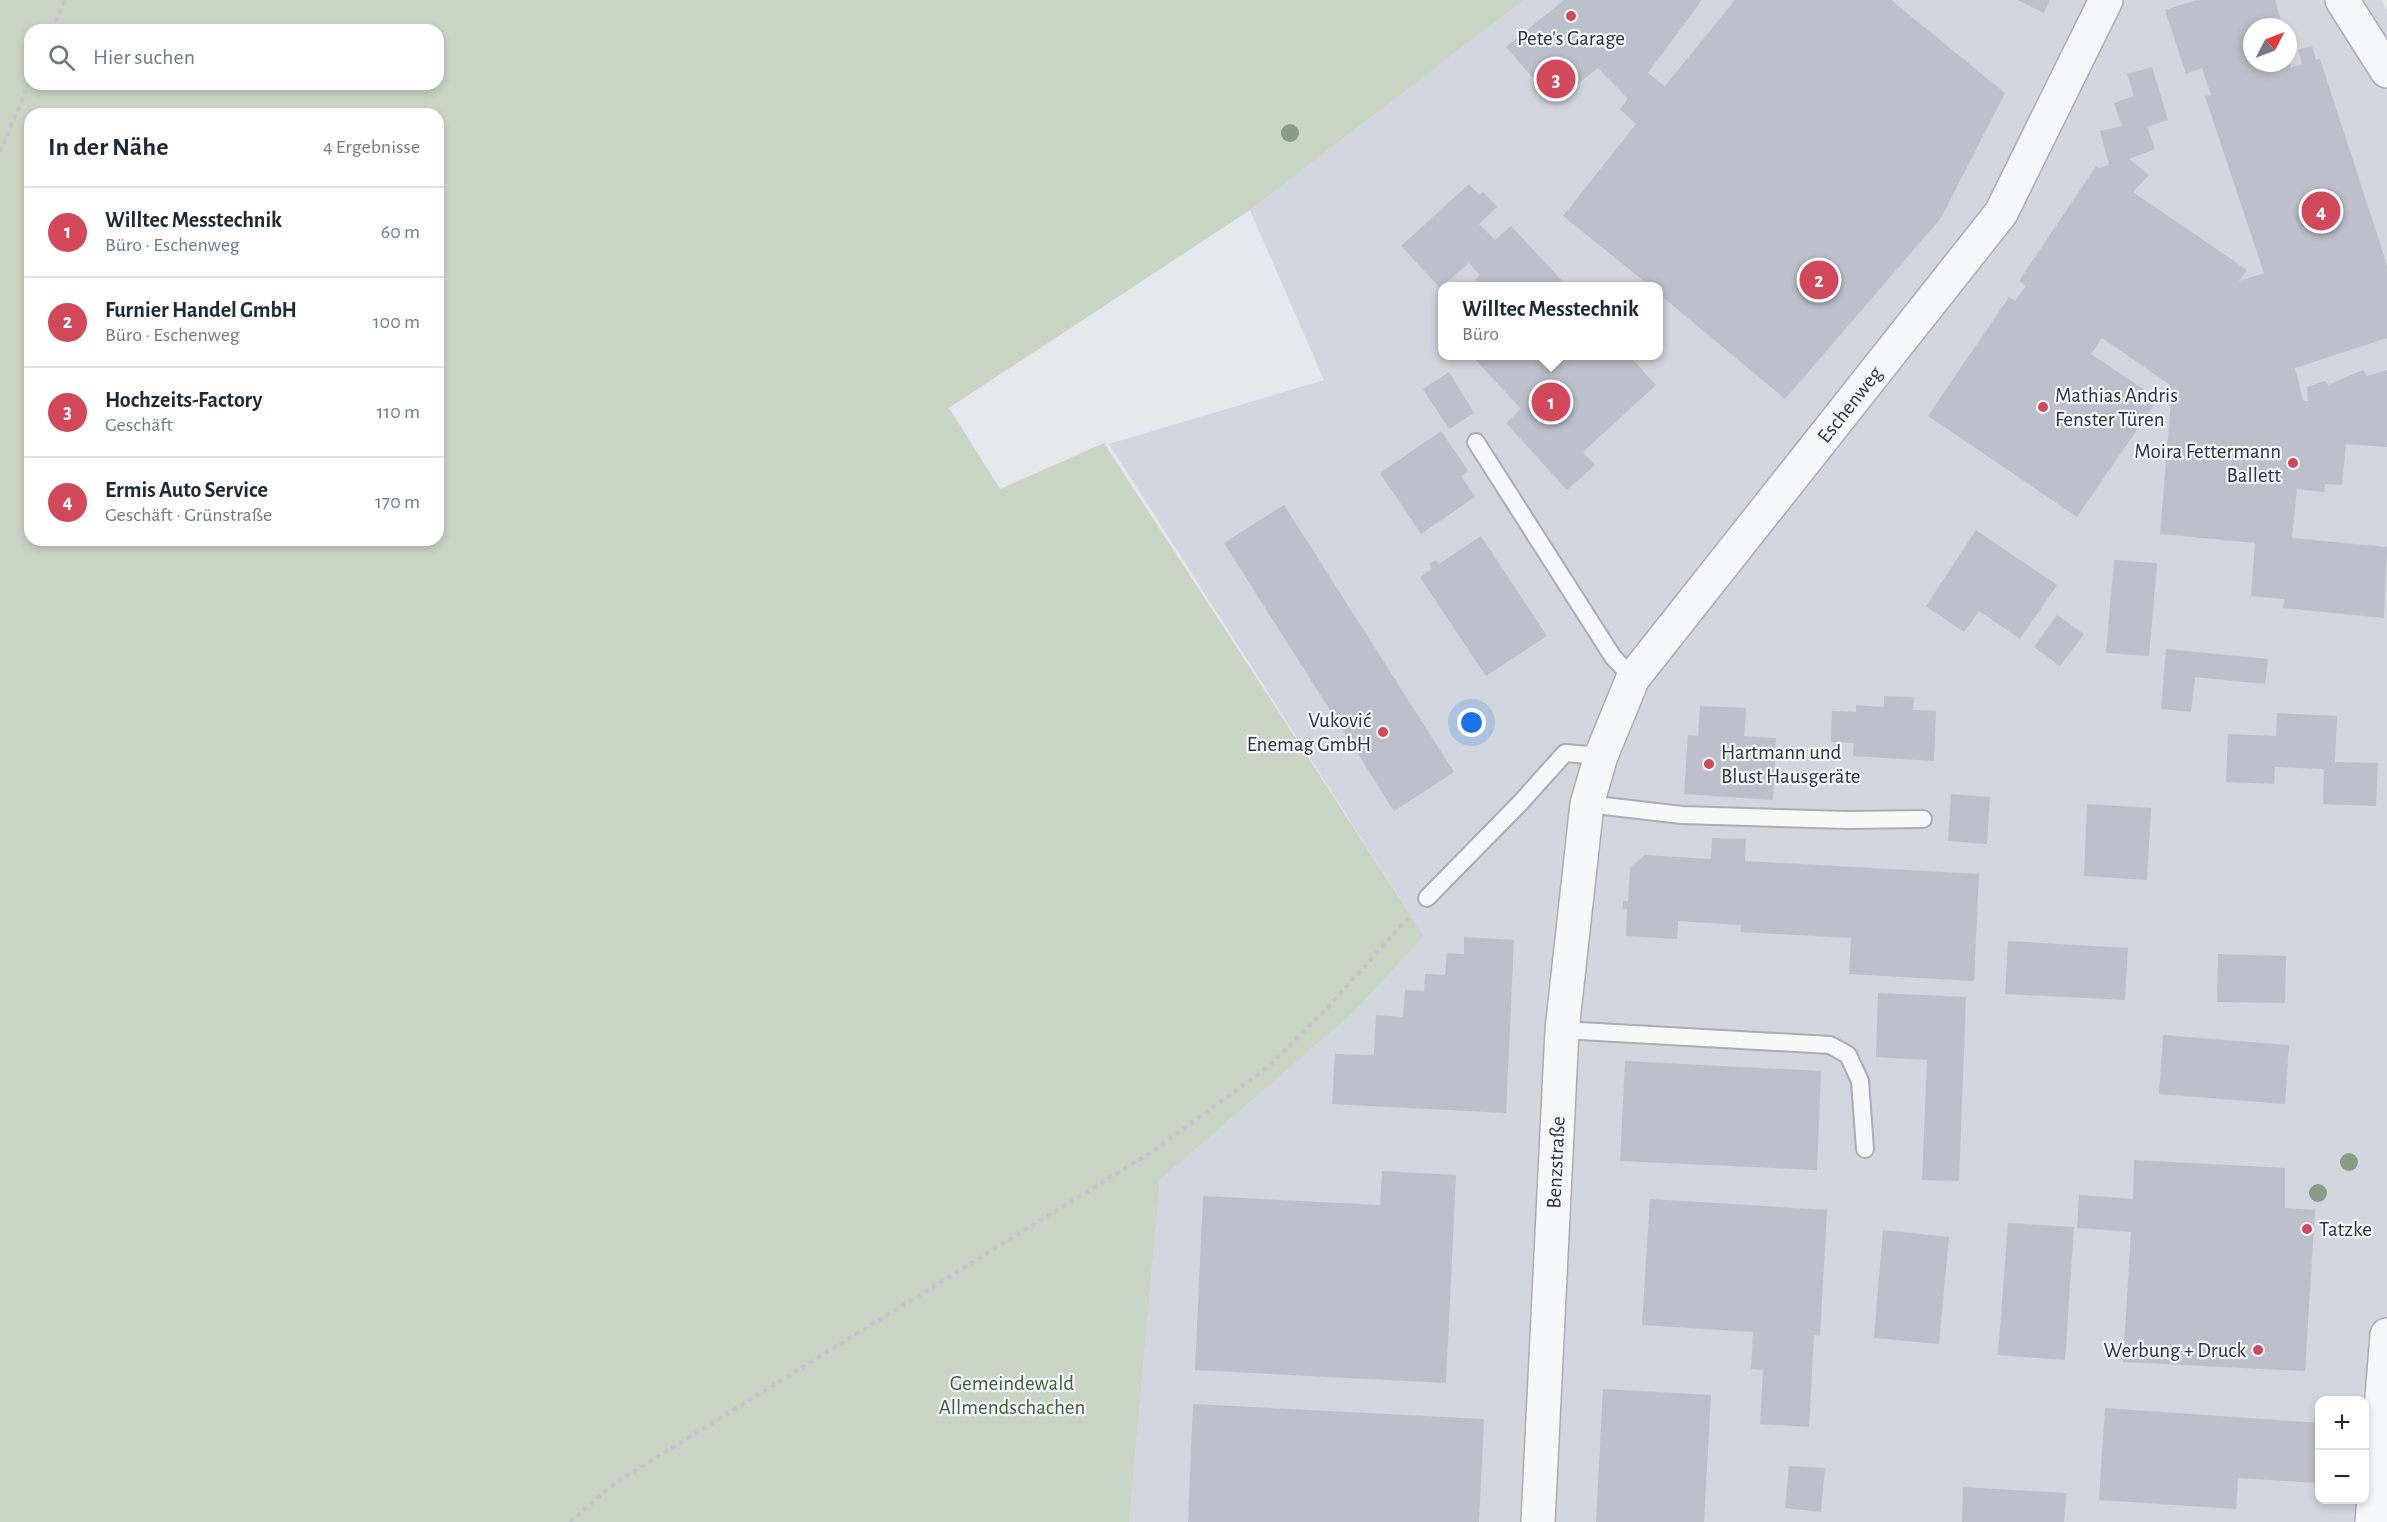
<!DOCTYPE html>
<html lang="de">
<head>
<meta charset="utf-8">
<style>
  :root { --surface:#fff; --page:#f2f2f3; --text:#1f2937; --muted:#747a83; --line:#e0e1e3; --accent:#d1495b }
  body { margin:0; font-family:"Alegreya Sans",sans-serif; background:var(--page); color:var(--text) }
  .controls { position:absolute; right:18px; bottom:18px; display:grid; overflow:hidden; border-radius:12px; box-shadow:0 3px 9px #0003 }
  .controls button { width:54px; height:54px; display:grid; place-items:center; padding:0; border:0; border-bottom:2px solid var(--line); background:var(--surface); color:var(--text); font:30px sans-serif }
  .compass { position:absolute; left:2243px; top:18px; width:54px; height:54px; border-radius:50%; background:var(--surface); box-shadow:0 3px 9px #0003; rotate:48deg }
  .you { position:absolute; left:1472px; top:723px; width:21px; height:21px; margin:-15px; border:4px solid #fff; border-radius:50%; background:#1a73e8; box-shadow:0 0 0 9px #1a73e833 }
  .badge { display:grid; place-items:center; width:39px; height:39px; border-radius:50%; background:var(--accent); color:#fff; font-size:20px; font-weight:700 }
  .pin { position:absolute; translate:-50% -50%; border:3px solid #fff; box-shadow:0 2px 6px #0006 }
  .popup { position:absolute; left:1438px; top:282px; width:225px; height:78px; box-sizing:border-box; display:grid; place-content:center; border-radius:12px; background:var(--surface); filter:drop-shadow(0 2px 4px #0005); font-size:20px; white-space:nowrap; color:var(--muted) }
  .popup b { font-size:22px; color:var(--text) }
  .popup::after { content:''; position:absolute; left:50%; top:100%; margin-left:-12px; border:12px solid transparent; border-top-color:var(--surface) }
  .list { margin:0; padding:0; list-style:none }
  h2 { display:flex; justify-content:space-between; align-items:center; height:78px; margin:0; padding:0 24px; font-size:26px }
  h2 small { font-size:20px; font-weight:400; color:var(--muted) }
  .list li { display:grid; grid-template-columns:39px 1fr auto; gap:18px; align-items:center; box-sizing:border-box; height:90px; padding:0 24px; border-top:2px solid var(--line) }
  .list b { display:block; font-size:22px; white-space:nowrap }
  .list p { margin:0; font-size:20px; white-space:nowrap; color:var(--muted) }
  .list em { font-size:20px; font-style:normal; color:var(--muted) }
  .icon { flex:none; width:33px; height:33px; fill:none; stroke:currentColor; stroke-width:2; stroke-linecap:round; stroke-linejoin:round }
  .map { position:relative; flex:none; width:2387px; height:1522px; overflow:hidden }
  .search { position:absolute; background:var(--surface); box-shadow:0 3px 9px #0003; left:24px; top:24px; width:420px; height:66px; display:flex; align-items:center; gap:15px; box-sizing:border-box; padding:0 21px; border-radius:18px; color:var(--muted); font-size:22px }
  .panel { position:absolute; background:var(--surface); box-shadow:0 3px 9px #0003; left:24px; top:108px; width:420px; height:438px; border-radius:18px }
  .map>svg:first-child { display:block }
  .built { fill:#d2d6de; fill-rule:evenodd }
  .green { fill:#c9d6c5; fill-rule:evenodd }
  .building { fill:#bbc0ca }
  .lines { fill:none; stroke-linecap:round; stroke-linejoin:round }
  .service-casing { stroke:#a9aeb7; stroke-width:20 }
  .minor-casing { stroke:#a9aeb7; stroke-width:36 }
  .path { stroke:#c2c5cb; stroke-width:4; stroke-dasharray:4.5 4.5; stroke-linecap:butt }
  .service { stroke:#f7f8fa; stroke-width:16 }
  .minor { stroke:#f7f8fa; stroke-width:33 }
  .tree { fill:#899d89 }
  .poi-dot { fill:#d1495b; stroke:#f4f6f9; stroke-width:2 }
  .labels { text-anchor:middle; stroke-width:4.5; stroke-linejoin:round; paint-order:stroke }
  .poi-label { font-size:21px; fill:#2b3445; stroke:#f4f6f9; text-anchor:start }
  .street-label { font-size:21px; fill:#2b3445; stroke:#f4f6f9 }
  .park-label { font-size:21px; fill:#3f6138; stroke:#f4f6f9 }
</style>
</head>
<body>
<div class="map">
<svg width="2387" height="1522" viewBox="0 0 2387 1522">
  <rect width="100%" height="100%" fill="#e4e7ec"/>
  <path class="built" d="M1524 0H2381L2387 10V1522H1129L1160 1180 1354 1012 1424 936 1109 444 1324 380 1250 210ZM2252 27H2288V63H2252ZM1443 286H1659V356H1443ZM2320 1400H2364V1500H2320Z"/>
  <path class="green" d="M0 0H1524L1250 210 949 408 1000 489 1104 443 1424 936 1354 1012 1160 1180 1129 1522H0ZM30 30H438V84H30ZM30 114H438V540H30Z"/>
  <path class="building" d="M1564 0H1702L1648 73 1665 86 1735 0H1891L2005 93 1941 218 1785 399 1659 294V286H1650L1563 216 1636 124 1620 109 1628 99 1598 68 1554 102 1506 47Z
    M2017 0H2050L2044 13Z
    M2196 0H2275L2283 27H2252V63H2289L2291 68 2302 64 2298 50 2312 46 2316 60 2320 59 2387 265V338L2295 368 2303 400 2308 401 2307 387 2325 381 2328 385 2363 370 2367 376 2387 370V447L2346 444 2342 485 2325 484 2324 492 2297 489 2292 538 2387 547 2384 618 2283 608 2284 599 2251 596 2255 543 2160 534 2172 390 2169 384 2102 338 2091 354 2158 399 2077 517 1928 416 2009 297 2015 301 2026 286 2019 281 2096 166 2099 168 2109 165 2100 131 2122 126 2114 103 2134 96 2127 74 2152 67 2168 120 2147 127 2155 149 2129 159 2149 175 2133 192 2247 270 2239 281 2264 273 2205 96 2211 95 2202 68 2186 74 2165 10Z
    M1469 184 1479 195 1483 192 1497 207 1479 224 1495 240 1511 226 1567 286H1481L1475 280 1480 275 1469 263 1440 288 1401 246Z
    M1472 356H1629L1656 385 1583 452 1595 465 1567 490 1506 423 1521 409Z
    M1449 372 1474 413 1449 429 1423 389Z
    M1441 431 1468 471 1461 476 1475 497 1421 534 1380 473Z
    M1284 505 1454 772 1394 811 1224 543Z
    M1976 530 2057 585 2020 639 1979 611 1964 632 1926 606Z
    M1481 536 1547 636 1486 676 1420 577 1432 569 1429 564 1436 560 1439 564Z
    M2114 560 2157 563 2149 656 2106 653Z
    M2057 615 2084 634 2060 666 2034 647Z
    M2166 649 2268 659 2265 684 2195 677 2191 712 2161 709Z
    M1884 696 1914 697 1913 710 1936 711 1934 761 1853 756 1854 743 1831 742 1832 711 1856 712V705L1884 707Z
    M1700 706 1746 708 1744 736 1776 738 1773 800 1684 794 1688 735 1698 736Z
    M2277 713 2337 716 2335 762 2378 763 2376 806 2323 804 2324 769 2275 767 2274 784 2226 782 2228 734 2276 736Z
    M1951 794 1990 797 1987 844 1948 841Z
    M2087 804 2151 808 2147 880 2084 876Z
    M1712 838 1746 839 1745 861 1979 874 1974 981 1849 974 1851 938 1741 932V925L1678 921 1677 939 1626 936 1627 909H1623V901H1628L1630 868 1645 855 1711 859Z
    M1464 937 1514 940 1506 1113 1332 1104 1335 1054 1374 1055 1376 1015 1403 1017 1405 990 1424 991 1425 974 1445 975 1447 953 1464 954Z
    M2008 941 2128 948 2125 1000 2005 994Z
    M2218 954 2286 956 2285 1003 2217 1002Z
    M1878 993 1966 997 1959 1181 1922 1180 1927 1060 1876 1057Z
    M2163 1035 2289 1045 2285 1104 2159 1094Z
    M1625 1061 1821 1071 1817 1170 1620 1161Z
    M2134 1160 2285 1168V1208L2315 1210 2305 1371 2123 1362 2131 1232 2077 1228 2079 1195 2133 1199Z
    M1382 1171 1456 1175 1446 1383 1195 1370 1203 1196 1380 1205Z
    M1650 1199 1827 1210 1820 1336 1814 1335 1809 1427 1760 1424 1763 1370 1751 1369 1753 1332 1642 1325Z
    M2008 1223 2074 1227 2065 1360 1998 1355Z
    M1883 1230 1949 1237 1939 1344 1874 1338Z
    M1603 1389 1711 1395 1704 1522H1596Z
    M1193 1404 1484 1419 1479 1522H1188Z
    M2105 1408 2320 1423 2316 1483 2238 1478 2236 1509 2099 1500Z
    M1789 1466 1825 1468 1821 1512 1785 1508Z
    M1963 1487 2066 1493 2064 1522H1962Z"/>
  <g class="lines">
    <g class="service-casing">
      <path id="service" d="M1476 442 1613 657 1633 678
        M1587 804 1682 815 1847 820 1923 819
        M1427 898 1522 801 1565 753 1601 756
        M1562 1030 1830 1045 1848 1055 1860 1081 1865 1149"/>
    </g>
    <g class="minor-casing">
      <g id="minor">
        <path d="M2342 0 2387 71"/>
        <path id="s1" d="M1538 1522 1562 1030 1587 804 1601 756 1633 678 2001 213 2106 0"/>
        <path d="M2372 1522 2387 1335"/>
      </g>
    </g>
    <path class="path" d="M52 30 65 0
      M0 152 30 81
      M570 1522 615 1483 1153 1151 1268 1067 1328 1007 1408 918"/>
    <use href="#service" class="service"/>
    <use href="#minor" class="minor"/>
  </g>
  <g class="tree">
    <circle cx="1290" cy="133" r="9"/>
    <circle cx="2349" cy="1162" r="9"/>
    <circle cx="2318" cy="1193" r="9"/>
  </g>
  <g class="poi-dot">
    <circle cx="1571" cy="16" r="6"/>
    <circle cx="2043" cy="407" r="6"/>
    <circle cx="2293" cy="463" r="6"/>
    <circle cx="1383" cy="732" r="6"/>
    <circle cx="1709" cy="764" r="6"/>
    <circle cx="2307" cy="1229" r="6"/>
    <circle cx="2258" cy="1350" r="6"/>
  </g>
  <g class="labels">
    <g class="poi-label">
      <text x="1571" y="45" text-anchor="middle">Pete's Garage</text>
      <text x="2055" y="402">Mathias Andris<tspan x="2055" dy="24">Fenster Türen</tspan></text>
      <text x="2281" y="458" text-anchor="end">Moira Fettermann<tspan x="2281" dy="24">Ballett</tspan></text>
      <text x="1371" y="727" text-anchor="end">Vuković<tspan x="1371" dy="24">Enemag GmbH</tspan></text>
      <text x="1721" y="759">Hartmann und<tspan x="1721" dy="24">Blust Hausgeräte</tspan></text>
      <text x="2319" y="1236">Tatzke</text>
      <text x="2246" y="1357" text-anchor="end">Werbung + Druck</text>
    </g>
    <g class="street-label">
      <text dy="7" stroke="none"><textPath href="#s1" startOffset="1203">Eschenweg</textPath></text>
      <text dy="7" stroke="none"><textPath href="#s1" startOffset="360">Benzstraße</textPath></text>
    </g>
    <g class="park-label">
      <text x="1012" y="1390">Gemeindewald<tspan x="1012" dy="24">Allmendschachen</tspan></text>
    </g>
  </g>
</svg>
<div class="controls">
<button>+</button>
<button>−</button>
</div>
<svg class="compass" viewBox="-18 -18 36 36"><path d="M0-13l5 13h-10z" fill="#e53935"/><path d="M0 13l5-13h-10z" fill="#747a83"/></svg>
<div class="you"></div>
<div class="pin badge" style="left:1551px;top:402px">1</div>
<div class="popup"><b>Willtec Messtechnik</b>Büro</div>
<div class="pin badge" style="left:1819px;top:280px">2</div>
<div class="pin badge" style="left:1556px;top:79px">3</div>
<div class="pin badge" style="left:2321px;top:211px">4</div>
<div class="search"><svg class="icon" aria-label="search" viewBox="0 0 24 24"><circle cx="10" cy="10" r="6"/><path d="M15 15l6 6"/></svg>Hier suchen</div>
<section class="panel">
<h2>In der Nähe<small>4 Ergebnisse</small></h2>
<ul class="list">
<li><span class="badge">1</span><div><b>Willtec Messtechnik</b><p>Büro · Eschenweg</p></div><em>60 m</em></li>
<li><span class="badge">2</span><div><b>Furnier Handel GmbH</b><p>Büro · Eschenweg</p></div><em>100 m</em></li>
<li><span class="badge">3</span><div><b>Hochzeits-Factory</b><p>Geschäft</p></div><em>110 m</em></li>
<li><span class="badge">4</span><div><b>Ermis Auto Service</b><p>Geschäft · Grünstraße</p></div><em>170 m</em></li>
</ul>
</section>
</div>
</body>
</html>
